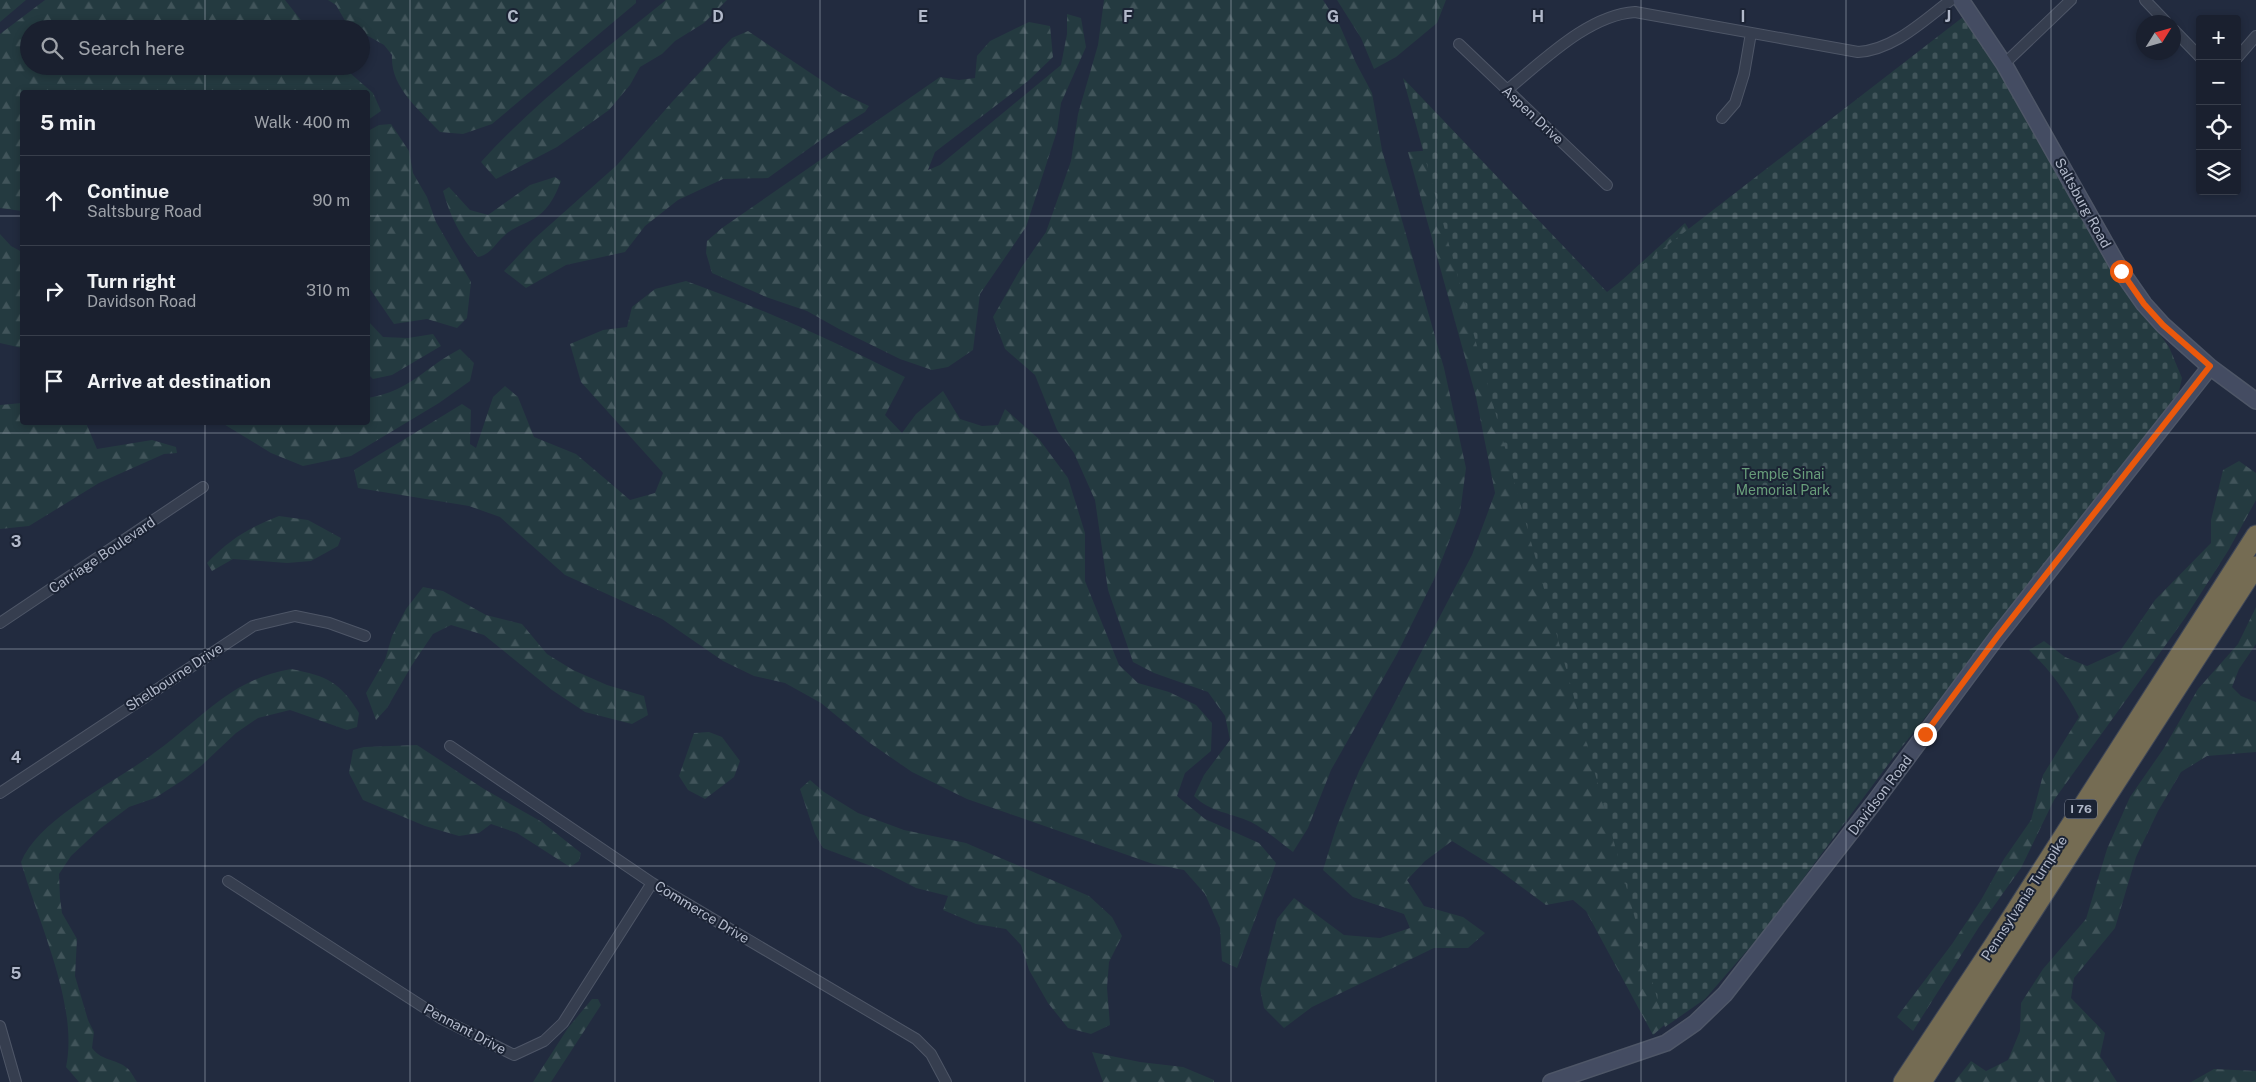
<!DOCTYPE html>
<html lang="en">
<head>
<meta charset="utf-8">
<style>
  :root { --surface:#1a202f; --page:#232837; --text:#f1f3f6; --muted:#9fa3aa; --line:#383e4b }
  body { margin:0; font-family:"Public Sans",sans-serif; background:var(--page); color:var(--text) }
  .controls { position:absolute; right:15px; top:15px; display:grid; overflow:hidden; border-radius:5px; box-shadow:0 2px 8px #0003 }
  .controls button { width:45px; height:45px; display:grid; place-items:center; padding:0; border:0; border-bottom:1px solid var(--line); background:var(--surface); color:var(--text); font:25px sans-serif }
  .compass { position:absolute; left:2136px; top:15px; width:45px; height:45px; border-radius:50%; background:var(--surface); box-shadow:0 2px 8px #0003; rotate:53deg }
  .stop { position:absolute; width:15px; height:15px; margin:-11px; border:4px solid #ea580c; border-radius:50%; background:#fff }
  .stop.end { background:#ea580c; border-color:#fff; box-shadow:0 1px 5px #0008 }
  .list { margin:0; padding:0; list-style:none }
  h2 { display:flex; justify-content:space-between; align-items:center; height:65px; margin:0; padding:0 20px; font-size:21px }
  h2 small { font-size:16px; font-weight:400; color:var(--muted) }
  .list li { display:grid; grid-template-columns:32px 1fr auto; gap:15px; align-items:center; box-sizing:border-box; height:90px; padding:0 20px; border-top:1px solid var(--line) }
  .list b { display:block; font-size:19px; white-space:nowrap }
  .list p { margin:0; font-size:16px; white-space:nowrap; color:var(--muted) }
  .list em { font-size:16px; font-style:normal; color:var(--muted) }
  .icon { flex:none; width:28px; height:28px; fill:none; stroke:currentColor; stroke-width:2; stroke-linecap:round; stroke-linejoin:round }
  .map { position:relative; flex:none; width:2256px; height:1082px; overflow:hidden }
  .search { position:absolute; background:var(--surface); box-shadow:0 2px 8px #0003; left:20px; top:20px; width:350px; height:55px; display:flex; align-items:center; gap:12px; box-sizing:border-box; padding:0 18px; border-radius:28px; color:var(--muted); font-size:19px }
  .panel { position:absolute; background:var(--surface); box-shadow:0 2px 8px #0003; left:20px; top:90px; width:350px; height:335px; border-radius:5px }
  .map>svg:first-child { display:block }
  .forest { fill:url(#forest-firs) }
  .cemetery { fill:url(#cemetery-stones) }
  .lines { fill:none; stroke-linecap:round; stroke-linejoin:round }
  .street-casing { stroke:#4e5667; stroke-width:12 }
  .secondary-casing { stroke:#4e5667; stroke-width:18 }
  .highway-casing { stroke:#3e4657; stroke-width:21 }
  .street { stroke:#363e4f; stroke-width:10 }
  .secondary { stroke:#444c62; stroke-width:15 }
  .highway { stroke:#756c53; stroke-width:19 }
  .route { stroke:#ea580c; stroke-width:6 }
  .grid { fill:none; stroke:#b2b9ca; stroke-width:1; stroke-opacity:0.55 }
  .labels { text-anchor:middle; stroke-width:4; stroke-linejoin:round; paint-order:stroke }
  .shield { fill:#1b2334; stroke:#858c9d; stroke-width:1 }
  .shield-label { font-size:12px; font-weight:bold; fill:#b2b9ca }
  .street-label { font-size:14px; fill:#b2b9ca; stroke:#1b2334 }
  .park-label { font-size:14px; fill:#689d7a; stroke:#1b2334 }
  .grid-label { font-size:16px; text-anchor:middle; font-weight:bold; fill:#b2b9ca; stroke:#1b2334; stroke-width:4; stroke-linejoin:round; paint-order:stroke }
</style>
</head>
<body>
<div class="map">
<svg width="2256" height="1082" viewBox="0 0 2256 1082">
  <defs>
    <pattern id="forest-firs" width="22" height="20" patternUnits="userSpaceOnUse" patternTransform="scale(1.25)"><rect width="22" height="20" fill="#243a40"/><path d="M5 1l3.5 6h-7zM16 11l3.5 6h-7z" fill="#41545a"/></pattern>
    <pattern id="cemetery-stones" width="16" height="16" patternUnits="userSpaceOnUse" patternTransform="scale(1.25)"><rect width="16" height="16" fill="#243a40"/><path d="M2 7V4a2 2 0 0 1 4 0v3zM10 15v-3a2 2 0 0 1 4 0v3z" fill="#41545a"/></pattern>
  </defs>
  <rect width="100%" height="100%" fill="#222b3f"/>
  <path class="forest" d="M0 0H26L0 22Z
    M45 0H285L308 29H29V66H342L373 93 381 111 368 120V92H22V211L0 208V34Z
    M328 0H636V3L492 124 463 134 440 132C419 109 390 87 392 55L384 45 361 32V29L348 26 336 5Z
    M666 0H727L704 23 675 41 662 54 640 67 630 85 609 110 557 147 496 179 481 162C536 101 602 52 666 0Z
    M1104 0H1323L1340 26 1356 63 1372 93 1382 150 1444 368 1466 468 1460 513 1436 575 1397 654 1331 770 1308 828 1293 852C1280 842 1266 830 1251 822 1232 813 1209 812 1194 796L1204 775 1230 740 1225 716 1208 692 1154 673 1133 662 1108 590 1095 500 1074 453 1057 430 1035 375 1005 349 993 317 1021 268 1046 232 1071 161 1078 114 1098 45Z
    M1337 0H1446L1437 23 1396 57 1374 69 1361 38Z
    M1067 14 1081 18 1086 47 1061 103 1057 131 1026 227 980 294 973 350 948 367 932 370 900 359 839 329 807 311 766 297 712 273 706 253 707 241 722 228 940 77 959 80 975 78 977 56 990 41 1029 22 1050 26 1053 57 1028 81 935 152 928 170 940 165 1061 65 1067 34Z
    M748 31 839 92 869 106 865 112 829 134 768 178 723 179 678 200 645 226 625 252 566 265 526 288 504 271 534 239 617 165 672 102 732 38Z
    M391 124 409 151 413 173 427 197 436 222 471 282 467 318 457 328 427 319 394 324 368 286 369 232 368 229V131L379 125Z
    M1444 149 1599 301 1685 223 1711 265 1696 997 1653 1035 1586 911 1573 900 1546 905 1496 868 1452 841 1425 861 1407 880 1424 906 1463 917 1485 933 1468 948H1434L1312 1007 1284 1028 1264 1008 1260 989 1277 919 1294 898 1344 935 1380 938 1410 928 1404 914 1353 897 1323 870 1336 828 1359 771 1472 555 1495 493 1476 397 1408 152Z
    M555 177 561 181C556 194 550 207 538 216 527 224 514 226 504 236 494 245 491 254 478 257 461 238 450 216 443 191L449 187 470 210 488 215 530 185Z
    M0 234 11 246 22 252V348L0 343Z
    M686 281C761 308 834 341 905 377L885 415 902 433 916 414 943 391 960 419 982 426 998 425 1005 409 1039 439 1068 478 1085 533V581L1119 665 1138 683 1169 692 1196 705 1212 723 1211 751 1185 773 1177 796 1205 819 1259 843 1276 863 1237 968 1222 961 1220 928 1205 894 1184 870 1153 864 967 799 912 772 867 741 821 703 785 683 754 676 723 661 662 619 565 575 500 517 469 506 358 488 354 470 462 404 471 410 470 444 476 448 493 397 505 386 518 397 534 437 576 454 630 500 655 493 663 473 581 382 570 344 603 330 627 327 632 307 655 289Z
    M368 321 383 337 408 338 433 334 441 346 392 375 373 379 368 374Z
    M460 349 474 363 470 381 439 403 351 456 303 466 271 453 222 423 368 422V398C410 391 425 367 460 349Z
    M22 403V422L86 423 97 449 152 440 176 447 177 453 164 454 99 483 29 526 0 529V405Z
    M2239 461 2256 473V500L2228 551 2185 618 2054 800 2021 868 1979 927 1913 1031 1897 1017 1952 944 1981 900 2004 859 2031 820 2043 775 2079 717C2066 691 2050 670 2029 650L2044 641 2065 657 2087 666 2120 651 2155 600 2211 543V520L2223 470Z
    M279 516 308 520 341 538 338 546 311 561 287 563 233 559 212 571 207 563C230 539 248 528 279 516Z
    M423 587 443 591 486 615 522 624 547 654 573 670 607 685 644 696 648 715 632 724 585 712 552 690 484 635 451 625 433 634 412 665 387 708 376 720 366 693 385 660 392 636 406 609Z
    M2256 607V644L2239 669 2232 687 2241 696 2256 702V752L2207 756 2181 772 2158 811 2136 857 2115 928 2074 978 2071 998 2105 1033 2100 1056 2117 1082H1954L1971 1061 1986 1071 2008 1060 2020 1031 2021 1003 2043 969 2086 919 2107 849 2130 797 2164 748 2198 689 2238 644Z
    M291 669C327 676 340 682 359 713L357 727 347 730 290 710 258 718 236 733 201 766 183 780 155 798 129 807 101 828 71 856 59 874 60 898 62 913 77 939 75 976 88 1020 94 1032 92 1048C103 1062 115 1058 127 1068 131 1071 134 1078 137 1082H79L66 1067C79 1006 38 922 21 862 39 818 116 782 154 753 181 734 204 710 232 692 251 680 269 673 291 669Z
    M709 732 722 737 740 761 734 777 705 799 688 790 679 776 694 733Z
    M417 745 484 789 542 822 581 853 579 861 570 867 517 833 491 824 479 833 459 836 425 826 363 800 349 773 353 750 364 747Z
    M810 780 824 792 858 813 904 830 966 843 1089 896 1112 917 1122 936 1109 962 1107 988 1110 1025 1091 1034 1068 1028 1048 1003 1029 970 1021 945 1006 929 976 924 943 910 948 896 916 888 879 869 823 848 815 834 800 789Z
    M592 999H598L601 1005 551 1082H533L568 1028Z
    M1092 1052 1140 1062 1183 1067 1214 1080V1082H1103Z
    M2214 1069 2256 1071V1082H2191Z"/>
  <path class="cemetery" d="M1963 17 1993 62 2111 266 2169 347 2182 378 2177 400 1893 758 1764 931 1705 999 1665 1027 1403 78 1607 292Z"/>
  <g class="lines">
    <g class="street-casing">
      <path id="street" d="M2145 0 2166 22
        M2174 30 2200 57
        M1459 44 1607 185
        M2237 58 2256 36
        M2004 64 2071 0
        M1507 90C1543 61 1588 15 1635 12L1858 52C1894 50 1924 20 1951 0
        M1722 118 1735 103 1744 74 1751 33
        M0 623 203 487
        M450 746 652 883 916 1039 931 1054 946 1082
        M0 793 253 626 295 616 329 623 365 636
        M228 881 442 1019 514 1055 544 1041 563 1023 652 883
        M0 1026 16 1082"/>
    </g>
    <g class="secondary-casing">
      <path id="secondary" d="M1961 0 2004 64 2121 271 2144 304 2163 325 2210 367 2256 401
        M1551 1082 1666 1043 1695 1023 1725 994 1873 804 1997 637 2210 367"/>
    </g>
    <g class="highway-casing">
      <path id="highway" d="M1903 1082 1995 943 2256 535
        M1922 1082 2256 566"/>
    </g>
    <use href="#street" class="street"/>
    <use href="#secondary" class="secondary"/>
    <use href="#highway" class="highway"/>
  </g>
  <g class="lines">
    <path class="route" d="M1925 734 1997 637 2210 366 2163 325 2144 304 2121 271"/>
  </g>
  <path class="grid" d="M205 0V29M410 0V1082M615 0V1082M820 0V1082M1025 0V1082M1231 0V1082M1436 0V1082M1641 0V1082M1846 0V1082M2051 0V1082M205 66V92M0 216H22M368 216H2256M205 422V1082M0 433H2256M0 649H2256M0 866H2256"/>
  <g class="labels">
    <rect class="shield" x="2065" y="799.5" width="32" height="19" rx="4"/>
    <g class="shield-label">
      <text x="2081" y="813">I 76</text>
    </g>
    <g class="street-label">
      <text transform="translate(1533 115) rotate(43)" y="5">Aspen Drive</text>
      <text transform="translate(2083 203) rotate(61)" y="5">Saltsburg Road</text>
      <text transform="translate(102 555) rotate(-34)" y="5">Carriage Boulevard</text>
      <text transform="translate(174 677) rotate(-33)" y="5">Shelbourne Drive</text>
      <text transform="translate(1880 795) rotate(-53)" y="5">Davidson Road</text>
      <text transform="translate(2024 898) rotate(-57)" y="5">Pennsylvania Turnpike</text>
      <text transform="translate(702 912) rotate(31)" y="5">Commerce Drive</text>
      <text transform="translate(465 1029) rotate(28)" y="5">Pennant Drive</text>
    </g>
    <g class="park-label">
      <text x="1783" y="479">Temple Sinai<tspan x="1783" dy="16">Memorial Park</tspan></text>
    </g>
  </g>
  <g class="grid-label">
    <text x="513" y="22">C</text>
    <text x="718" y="22">D</text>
    <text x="923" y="22">E</text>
    <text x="1128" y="22">F</text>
    <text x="1333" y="22">G</text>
    <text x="1538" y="22">H</text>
    <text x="1743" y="22">I</text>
    <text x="1948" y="22">J</text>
    <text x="16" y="547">3</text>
    <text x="16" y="763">4</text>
    <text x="16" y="979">5</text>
  </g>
</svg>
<div class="controls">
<button>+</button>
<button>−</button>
<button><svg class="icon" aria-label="locate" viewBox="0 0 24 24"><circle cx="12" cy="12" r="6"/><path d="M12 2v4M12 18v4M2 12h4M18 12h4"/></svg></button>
<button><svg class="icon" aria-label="layers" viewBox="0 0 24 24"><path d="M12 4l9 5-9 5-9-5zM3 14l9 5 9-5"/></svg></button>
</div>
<svg class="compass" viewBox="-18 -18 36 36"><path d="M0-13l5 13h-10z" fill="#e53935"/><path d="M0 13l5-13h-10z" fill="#9fa3aa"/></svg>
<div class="stop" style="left:2121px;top:271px"></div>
<div class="stop end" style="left:1925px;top:734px"></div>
<div class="search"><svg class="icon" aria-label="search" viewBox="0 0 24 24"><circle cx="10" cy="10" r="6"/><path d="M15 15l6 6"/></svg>Search here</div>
<section class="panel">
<h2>5 min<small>Walk · 400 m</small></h2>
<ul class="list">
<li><svg class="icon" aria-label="ahead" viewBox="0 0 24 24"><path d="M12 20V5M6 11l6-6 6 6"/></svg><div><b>Continue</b><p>Saltsburg Road</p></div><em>90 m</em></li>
<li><svg class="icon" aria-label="right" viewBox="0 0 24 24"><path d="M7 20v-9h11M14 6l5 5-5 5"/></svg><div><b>Turn right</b><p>Davidson Road</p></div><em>310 m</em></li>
<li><svg class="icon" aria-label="arrive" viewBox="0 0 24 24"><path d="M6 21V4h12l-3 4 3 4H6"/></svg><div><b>Arrive at destination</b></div></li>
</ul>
</section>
</div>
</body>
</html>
